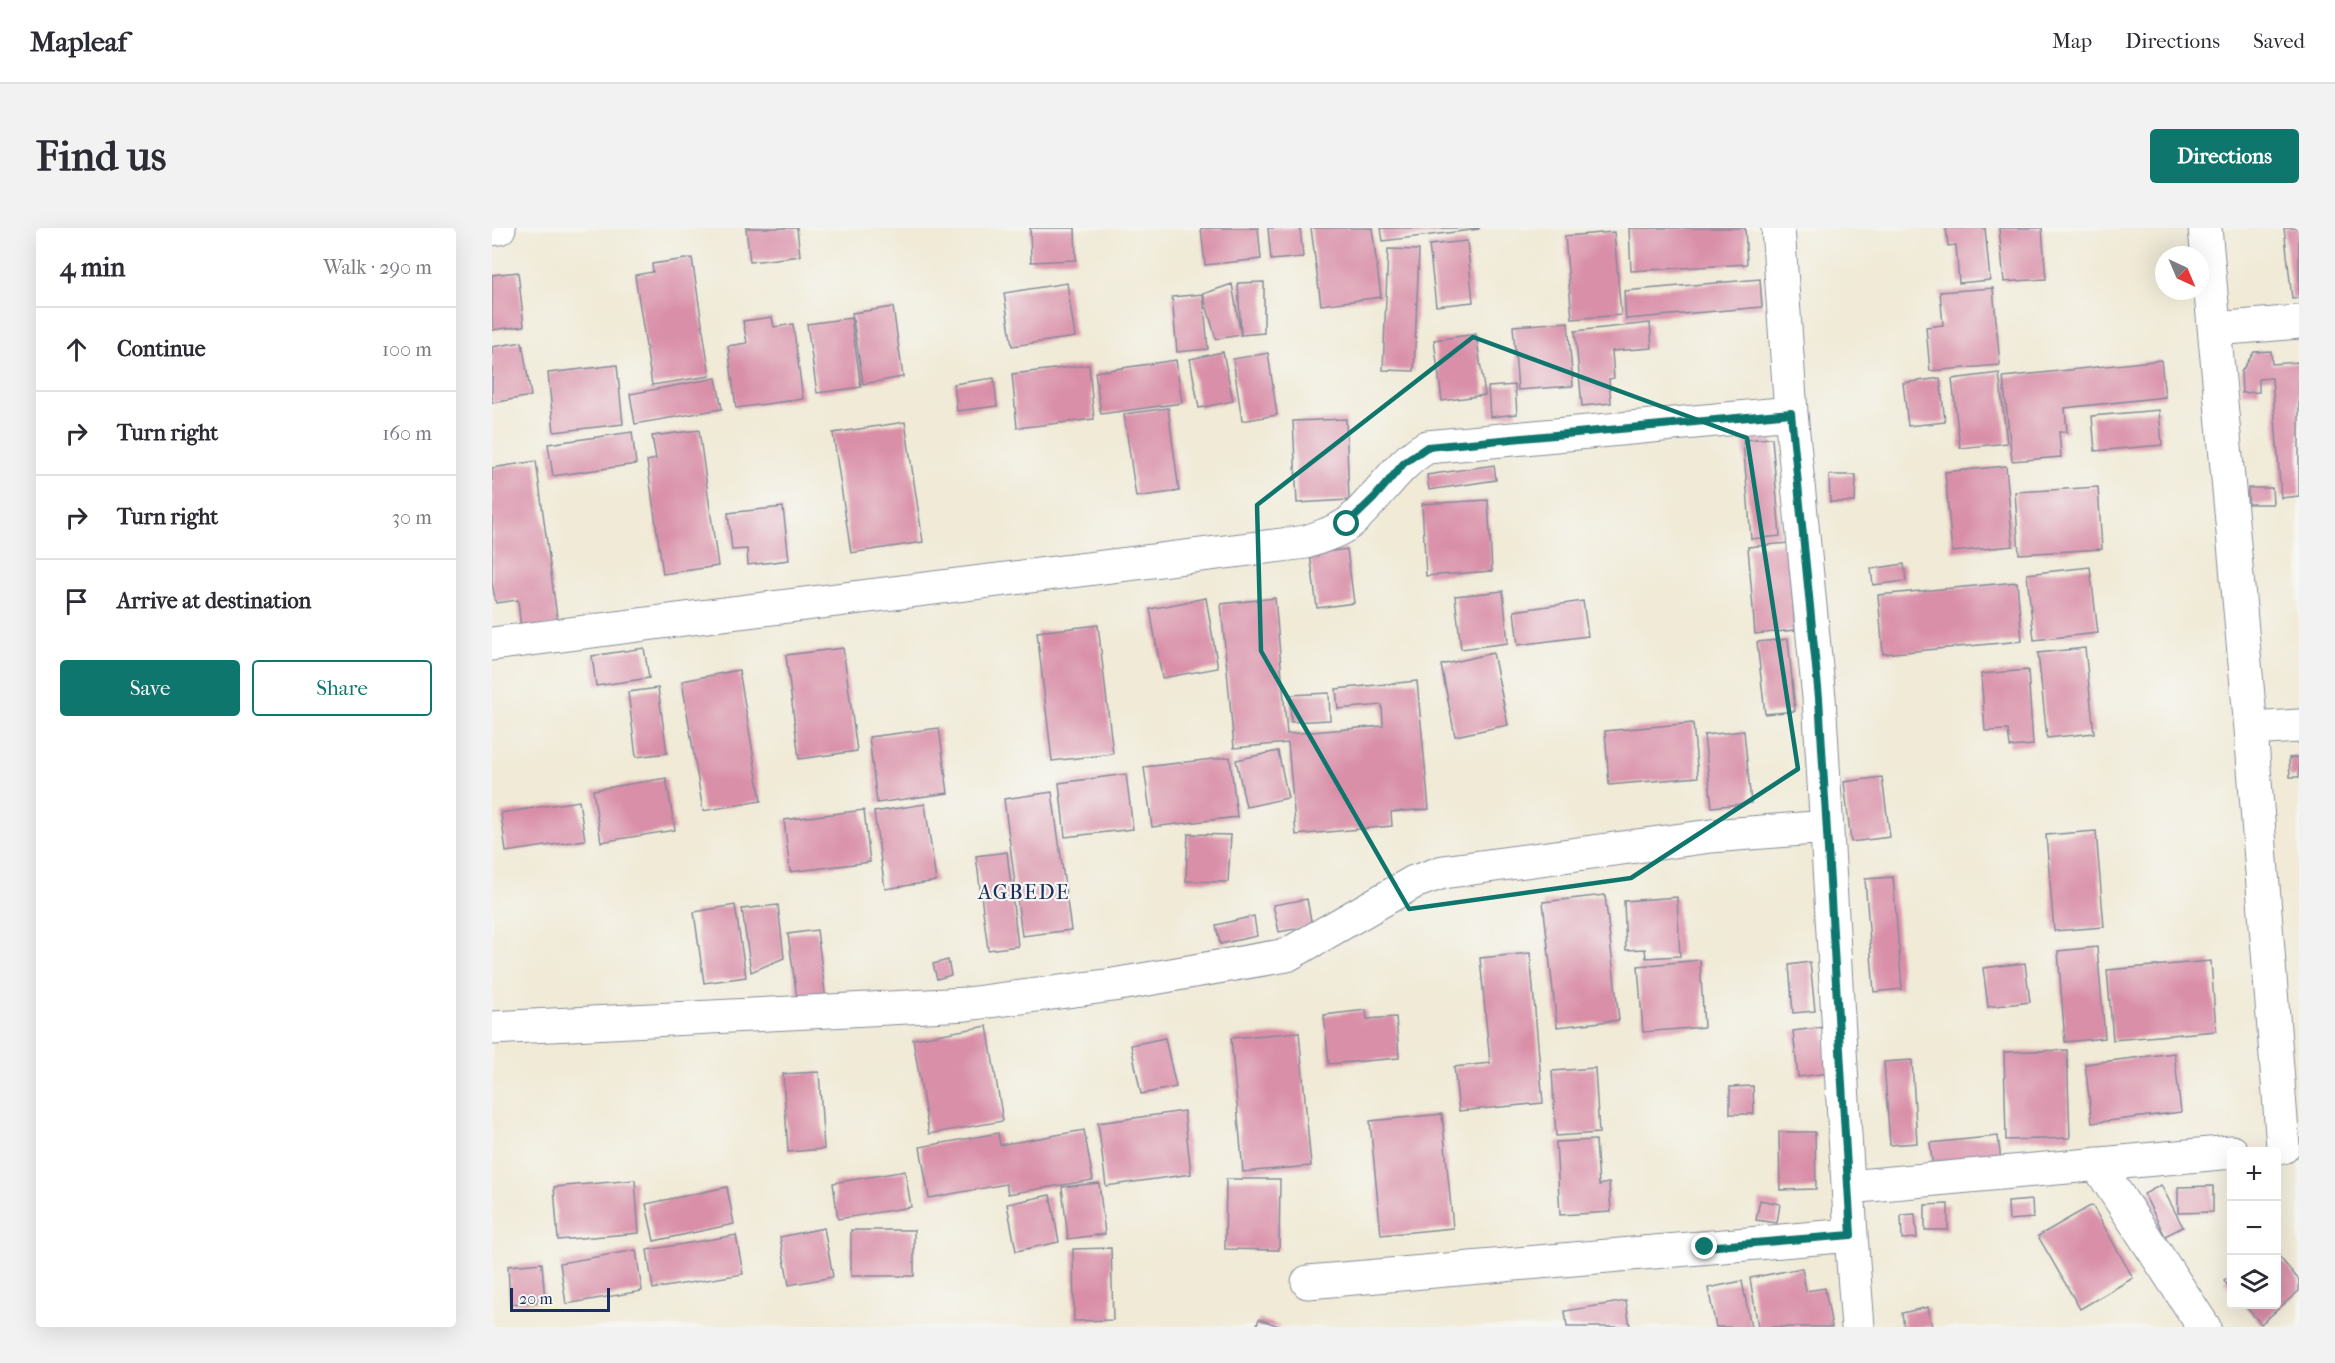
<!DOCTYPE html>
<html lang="en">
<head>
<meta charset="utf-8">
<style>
  :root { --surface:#fff; --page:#f2f2f3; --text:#2b2b33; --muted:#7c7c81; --line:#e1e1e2; --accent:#0f766e }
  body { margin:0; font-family:"IM FELL French Canon",serif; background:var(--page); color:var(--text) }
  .controls { position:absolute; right:18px; bottom:18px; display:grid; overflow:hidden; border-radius:6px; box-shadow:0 6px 24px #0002 }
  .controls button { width:54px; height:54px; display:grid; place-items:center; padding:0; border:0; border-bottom:2px solid var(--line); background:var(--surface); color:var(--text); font:30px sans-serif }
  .compass { position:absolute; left:1663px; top:18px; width:54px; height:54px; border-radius:50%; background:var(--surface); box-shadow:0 6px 24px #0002; rotate:136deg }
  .scale { position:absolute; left:18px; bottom:15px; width:100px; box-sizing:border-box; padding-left:6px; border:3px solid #1b2f5e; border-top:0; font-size:16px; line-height:21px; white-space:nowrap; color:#1b2f5e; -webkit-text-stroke:4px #f6f6f2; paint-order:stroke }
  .stop { position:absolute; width:18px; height:18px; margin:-14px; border:4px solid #0f766e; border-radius:50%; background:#fff }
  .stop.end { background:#0f766e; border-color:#fff; box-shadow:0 2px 6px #0008 }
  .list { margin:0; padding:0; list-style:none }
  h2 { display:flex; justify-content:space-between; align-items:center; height:78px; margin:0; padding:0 24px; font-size:26px }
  h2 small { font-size:20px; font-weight:400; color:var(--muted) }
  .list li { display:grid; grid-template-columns:39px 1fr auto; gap:18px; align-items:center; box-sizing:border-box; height:84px; padding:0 24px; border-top:2px solid var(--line) }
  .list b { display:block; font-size:22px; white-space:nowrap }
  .list em { font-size:20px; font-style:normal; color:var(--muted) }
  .actions { display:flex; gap:12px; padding:18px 24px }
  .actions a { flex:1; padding:14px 0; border:2px solid var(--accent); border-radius:6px; text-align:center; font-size:21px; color:var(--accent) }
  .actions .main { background:var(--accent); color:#fff }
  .icon { flex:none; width:33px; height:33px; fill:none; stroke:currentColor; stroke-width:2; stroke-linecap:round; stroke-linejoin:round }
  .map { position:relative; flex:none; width:1807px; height:1099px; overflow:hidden; border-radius:6px }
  header { display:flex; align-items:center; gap:36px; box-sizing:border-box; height:84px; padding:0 30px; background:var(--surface); border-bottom:2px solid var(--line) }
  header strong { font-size:28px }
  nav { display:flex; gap:33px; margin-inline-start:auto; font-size:21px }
  .intro { display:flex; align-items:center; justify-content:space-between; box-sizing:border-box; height:144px; padding:0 36px }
  h1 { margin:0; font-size:42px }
  .button { padding:15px 27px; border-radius:6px; background:var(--accent); color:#fff; font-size:21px; font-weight:700 }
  main { display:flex; gap:36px; padding:0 36px }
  aside { flex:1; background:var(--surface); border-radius:6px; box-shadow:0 6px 24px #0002 }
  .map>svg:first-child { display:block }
  .building { fill:#d98fa8 }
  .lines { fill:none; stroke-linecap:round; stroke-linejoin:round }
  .minor-casing { stroke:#868c9a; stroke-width:35 }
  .minor { stroke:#fff; stroke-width:33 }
  .route { stroke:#0f766e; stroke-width:8 }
  .marked { fill:none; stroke:#0f766e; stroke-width:4.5; stroke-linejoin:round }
  .labels { text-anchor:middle; stroke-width:4.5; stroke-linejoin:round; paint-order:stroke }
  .quarter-label { font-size:21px; letter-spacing:1.5px; fill:#1b2f5e; stroke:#f6f6f2 }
</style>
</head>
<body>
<header>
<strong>Mapleaf</strong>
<nav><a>Map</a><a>Directions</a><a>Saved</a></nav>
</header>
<div class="intro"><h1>Find us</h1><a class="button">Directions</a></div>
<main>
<aside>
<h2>4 min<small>Walk · 290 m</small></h2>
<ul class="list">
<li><svg class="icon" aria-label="ahead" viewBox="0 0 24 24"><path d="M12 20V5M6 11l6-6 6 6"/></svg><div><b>Continue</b></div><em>100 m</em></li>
<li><svg class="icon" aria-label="right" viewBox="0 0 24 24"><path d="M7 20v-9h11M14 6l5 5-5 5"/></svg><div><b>Turn right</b></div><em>160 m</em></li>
<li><svg class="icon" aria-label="right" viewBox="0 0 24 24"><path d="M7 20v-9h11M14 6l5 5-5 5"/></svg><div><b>Turn right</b></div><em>30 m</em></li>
<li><svg class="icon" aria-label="arrive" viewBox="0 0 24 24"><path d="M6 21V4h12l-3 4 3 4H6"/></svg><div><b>Arrive at destination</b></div></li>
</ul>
<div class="actions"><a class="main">Save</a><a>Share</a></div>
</aside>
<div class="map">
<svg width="1807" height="1099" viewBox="0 0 1807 1099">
  <rect width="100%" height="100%" fill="#f6f6f2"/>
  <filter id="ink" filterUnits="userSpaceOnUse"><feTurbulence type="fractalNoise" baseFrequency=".0167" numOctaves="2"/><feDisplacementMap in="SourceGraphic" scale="12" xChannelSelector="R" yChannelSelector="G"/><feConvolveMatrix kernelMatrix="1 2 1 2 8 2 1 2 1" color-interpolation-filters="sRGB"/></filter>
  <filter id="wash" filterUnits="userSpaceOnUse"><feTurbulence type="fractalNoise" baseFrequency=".008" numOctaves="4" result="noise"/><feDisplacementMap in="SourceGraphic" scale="24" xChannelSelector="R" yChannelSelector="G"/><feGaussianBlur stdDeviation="1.35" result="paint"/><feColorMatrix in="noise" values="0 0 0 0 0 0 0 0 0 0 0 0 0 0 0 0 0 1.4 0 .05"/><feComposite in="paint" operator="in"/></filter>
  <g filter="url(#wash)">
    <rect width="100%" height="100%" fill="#f0ead6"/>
    <g id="blocks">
      <path class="building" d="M254 0H305L308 28 258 34Z
        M538 0H583L584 32 539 34Z
        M709 0H766L769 31 713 37Z
        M776 0H808L811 29 779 32Z
        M819 0H880L889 69 829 77Z
        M889 0H987V1L891 13Z
        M1137 0H1253L1255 36 1139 43Z
        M1454 0H1493L1498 52 1467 55 1464 17 1456 18Z
        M1507 0H1550L1554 51 1512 54Z
        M1792 0H1807V70L1800 71Z
        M1122 4 1129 87 1080 91 1073 8Z
        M975 13 981 74 944 78 937 17Z
        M896 21 927 22 922 143 891 142Z
        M200 30 218 148 160 157 143 47 161 44 160 36Z
        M26 44 32 98 0 102V47Z
        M1268 51 1270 79 1134 91 1132 63Z
        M772 54V105L749 107 746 55Z
        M575 55 583 109 520 118 512 65Z
        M740 56 749 107 724 111 711 66Z
        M1501 60 1508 137 1438 143 1434 99 1451 97 1448 64Z
        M711 66 716 121 685 124 680 69Z
        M401 79 411 149 371 156 360 85Z
        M280 89 282 99 301 96 311 171 244 180 236 118 255 115 251 93Z
        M359 90 369 159 325 165 315 96Z
        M1076 94 1081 158 1026 162 1021 98Z
        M1158 95 1160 120 1120 123 1122 150 1117 151 1119 175 1090 178 1083 103Z
        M984 106 993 167 950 173 942 112Z
        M30 114 39 168 0 175V119Z
        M1779 123 1780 136 1807 134V268L1789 270 1780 150 1767 151V164L1750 165 1749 144 1762 124Z
        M731 124 741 173 707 180 698 131Z
        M776 125 785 187 750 193 741 131Z
        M684 132 690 175 609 186 603 144Z
        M1669 132 1673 169 1573 180 1575 204H1567L1569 229 1520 233 1511 149Z
        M125 137 131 196 62 204 56 145Z
        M597 137 602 191 525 200 520 146Z
        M1507 145 1515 215 1468 220 1460 151Z
        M224 150 230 181 143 196 138 166Z
        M502 150 505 178 465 183 462 156Z
        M1448 150 1453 194 1416 198 1411 155Z
        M1023 157 1025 186 998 189 996 159Z
        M676 180 687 263 644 269 632 186Z
        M1667 182 1670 217 1603 223 1600 188Z
        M854 191 857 272 805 275 801 193Z
        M413 194 431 314 359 325 341 205Z
        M207 202 226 338 171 346 155 233 164 231 160 208Z
        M140 204 144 236 61 248 56 216Z
        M1280 210 1288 308 1259 311 1251 212Z
        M44 233 66 397 29 402 26 372 4 375 0 356V240Z
        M1002 237 1004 252 937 262 935 247Z
        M1514 238 1521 318 1460 324 1453 244Z
        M1337 247H1364L1363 274H1338Z
        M1606 259 1610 321 1527 326 1523 264Z
        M1756 260H1780L1781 276H1756Z
        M996 272 1000 343 934 348 930 276Z
        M291 279 297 332 256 337 255 321 240 322 236 285Z
        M1296 315 1303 402 1263 406 1256 319Z
        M855 321 862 375 825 380 818 326Z
        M1412 336 1414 353 1381 357 1379 341Z
        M1598 339 1606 405 1542 412 1535 346Z
        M1525 354 1530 413 1391 426 1386 367Z
        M1011 363 1016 415 969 421 963 368Z
        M714 370 726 440 670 450 658 381Z
        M783 370 795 506 891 498 890 477 846 481 844 461 925 453 937 581 899 584 900 598 804 607 796 515 742 520 729 376Z
        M1091 373 1096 408 1026 417 1022 383Z
        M606 397 621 526 560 533 545 404Z
        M1296 411 1303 483 1273 486 1265 414Z
        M152 420 157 450 104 458 100 428Z
        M351 420 365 523 307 531 294 427Z
        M1593 420 1602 505 1555 510 1546 425Z
        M1001 425 1016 497 963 508 949 437Z
        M247 442 269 573 211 583 190 453Z
        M1536 442 1541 517 1518 519 1516 502 1493 503 1489 446Z
        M166 460 175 525 144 529 136 464Z
        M837 465 838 492 799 494 798 467Z
        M1201 495 1206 549 1117 557 1113 503Z
        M447 500 456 565 385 575 377 509Z
        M1252 503 1259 575 1220 579 1212 507Z
        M786 523 796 570 754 579 744 532Z
        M738 529 745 589 660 599 652 539Z
        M1807 529V549H1798L1797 530Z
        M634 546 641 601 573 609 567 555Z
        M1390 549 1398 609 1359 614 1352 554Z
        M174 550 183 602 109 614 101 562Z
        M560 564 579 702 530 708 512 571Z
        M87 573 93 612 14 624 9 585Z
        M433 576 444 653 393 661 382 584Z
        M372 582 378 634 298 644 292 592Z
        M1604 603 1612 699 1562 703 1554 607Z
        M696 606 739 607 736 654 694 653Z
        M515 624 526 718 496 722 484 628Z
        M1401 649 1410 761 1382 764 1373 651Z
        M1113 667 1127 792 1065 799 1051 674Z
        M1185 669 1188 728 1154 730 1153 721 1134 722 1132 673Z
        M815 671 820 698 787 704 781 677Z
        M243 677 254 749 212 755 202 684Z
        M286 677 292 730 259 744 250 681Z
        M762 688 765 708 728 716 724 697Z
        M325 702 334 773 306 777 296 706Z
        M1605 719 1613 810 1573 814 1566 723Z
        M1038 725 1051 875 967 883 962 839 998 835 988 730Z
        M456 732 459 747 445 751 441 736Z
        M1208 732 1212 799 1151 804 1146 738Z
        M1719 733 1724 803 1621 812 1615 742Z
        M1318 734 1323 783 1301 785 1297 737Z
        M1533 735 1538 774 1496 779 1491 740Z
        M874 782 875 791 904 789 907 830 837 836 832 787Z
        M495 798 511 893 437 906 421 811Z
        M1332 799 1337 845 1306 849 1301 803Z
        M807 804 819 938 751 944 739 810Z
        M673 810 684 859 649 866 639 817Z
        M1575 822 1578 910 1514 912 1512 824Z
        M1682 825 1689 884 1600 895 1593 836Z
        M1420 832 1425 915 1398 917 1392 834Z
        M1103 840 1107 905 1064 908 1060 843Z
        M327 844 332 921 296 924 291 846Z
        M1261 858 1262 886H1238V859Z
        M692 883 699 946 614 958 606 895Z
        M950 886 961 1000 889 1007 878 893Z
        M592 902 601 952 516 966 514 956 437 970 428 919 506 905 508 917Z
        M1287 904H1323L1324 961 1288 962Z
        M1506 908 1509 934 1441 942 1438 915Z
        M1104 912 1107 957 1117 955 1119 984 1068 987 1064 914Z
        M413 943 419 979 346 991 341 955Z
        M734 951H788L787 1022 733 1021Z
        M143 952 147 1005 66 1012 62 959Z
        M607 955 613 1006 576 1011 570 959Z
        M1669 957 1691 999 1673 1008 1652 966Z
        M1721 958V984L1686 985V959Z
        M235 959 242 996 162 1013 154 976Z
        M558 967 567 1014 524 1023 515 976Z
        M1268 972 1288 976 1285 995 1264 992Z
        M1540 972 1541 990 1517 992 1516 974Z
        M1456 976V1002H1433V977Z
        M1600 977 1641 1050 1588 1081 1546 1008Z
        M1423 986 1425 1010 1410 1011 1409 987Z
        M332 1000 341 1049 297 1057 288 1009Z
        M359 1002H422V1048H359Z
        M244 1007 251 1046 161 1061 155 1022Z
        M619 1020 621 1092 582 1093 581 1021Z
        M144 1022 150 1063 74 1076 68 1035Z
        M1785 1026 1807 1052V1063L1769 1096 1752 1077H1785Z
        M50 1035 53 1073 18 1076 16 1038Z
        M1310 1040 1314 1063 1333 1060 1340 1099H1266L1258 1050Z
        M1740 1047V1062L1732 1053Z
        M1250 1053 1259 1099H1224L1216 1060Z
        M1134 1073 1138 1099H1075L1073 1083Z
        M1436 1079 1440 1099H1412L1410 1085Z
        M767 1091 790 1099H764Z"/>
    </g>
  </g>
  <g filter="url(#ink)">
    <use href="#blocks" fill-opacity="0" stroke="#868c9a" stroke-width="1.5"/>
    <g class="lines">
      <g class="minor-casing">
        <path id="minor" d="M1286 0 1299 185 1327 470 1359 1007 1366 1099
          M1713 0 1759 501 1791 919
          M0 1 7 0
          M1723 101 1807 94
          M0 416 231 386 814 314C828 309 845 304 857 295 885 272 903 237 935 219L1299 185
          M1759 501 1807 498
          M0 800 475 776 621 757 795 727 922 654 951 644 1219 608 1335 599
          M1605 936 1712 1099
          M1356 959 1740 924
          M816 1054 1359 1007"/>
      </g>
      <use href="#minor" class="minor"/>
    </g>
  </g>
  <g class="lines" filter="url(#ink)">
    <path class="route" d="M855 296 882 270 912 235 935 219 1299 185 1327 470 1359 1007 1213 1019"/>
  </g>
  <path class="marked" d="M981 109 1255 210 1306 541 1139 650 917 681 769 423 765 277Z"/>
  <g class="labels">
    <g class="quarter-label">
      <text x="532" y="671">AGBEDE</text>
    </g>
  </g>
</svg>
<div class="controls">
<button>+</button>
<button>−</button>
<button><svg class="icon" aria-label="layers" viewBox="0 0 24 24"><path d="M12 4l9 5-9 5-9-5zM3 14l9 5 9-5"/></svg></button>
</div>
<svg class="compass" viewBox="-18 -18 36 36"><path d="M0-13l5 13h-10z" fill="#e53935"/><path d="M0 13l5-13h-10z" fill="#7c7c81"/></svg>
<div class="scale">20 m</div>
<div class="stop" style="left:855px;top:296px"></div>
<div class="stop end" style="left:1213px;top:1019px"></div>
</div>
</main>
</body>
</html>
